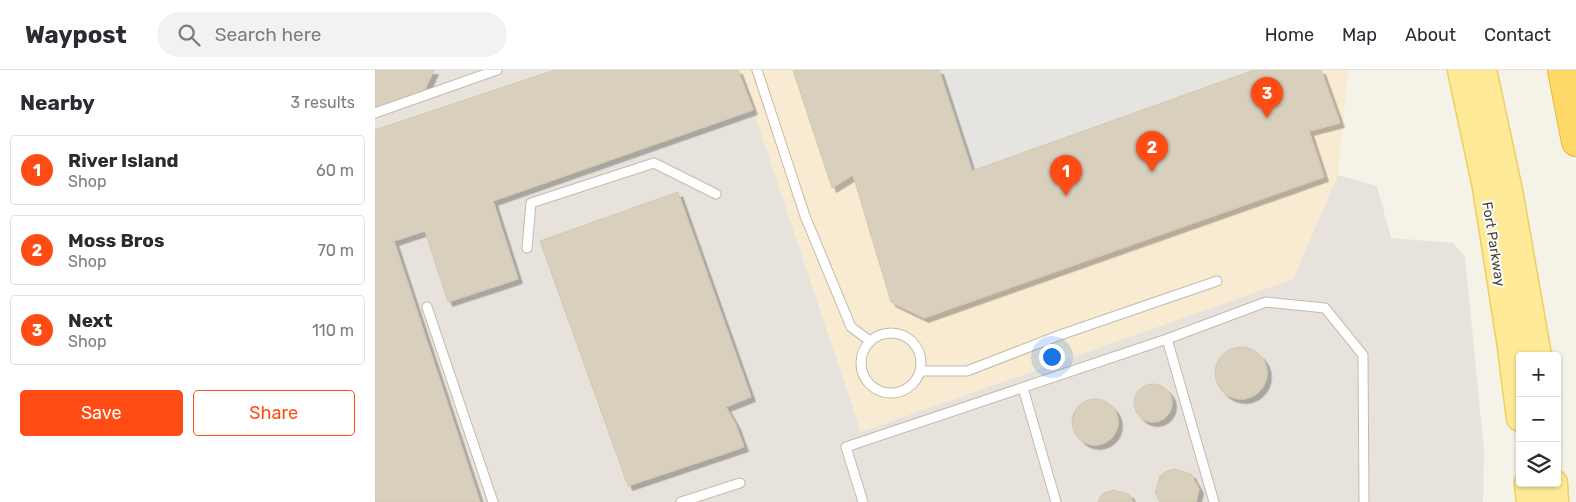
<!DOCTYPE html>
<html lang="en">
<head>
<meta charset="utf-8">
<style>
  :root { --surface:#fff; --page:#f2f2f3; --text:#2b2b33; --muted:#7c7c81; --line:#e1e1e2; --accent:#ff4c15 }
  body { margin:0; font-family:Rubik,sans-serif; background:var(--page); color:var(--text) }
  .controls { position:absolute; right:15px; bottom:15px; display:grid; overflow:hidden; border-radius:5px; box-shadow:0 1px 4px #0004 }
  .controls button { width:45px; height:45px; display:grid; place-items:center; padding:0; border:0; border-bottom:1px solid var(--line); background:var(--surface); color:var(--text); font:25px sans-serif }
  .you { position:absolute; left:676px; top:286px; width:18px; height:18px; margin:-12px; border:4px solid #fff; border-radius:50%; background:#1a73e8; box-shadow:0 0 0 8px #1a73e833 }
  .badge { display:grid; place-items:center; width:32px; height:32px; border-radius:50%; background:var(--accent); color:#fff; font-size:16px; font-weight:700 }
  .pin { position:absolute; translate:-50% -41px; filter:drop-shadow(0 1px 2px #0008) }
  .pin::after { content:''; position:absolute; top:26px; width:18px; height:15px; background:inherit; clip-path:polygon(0 0,100% 0,50% 100%) }
  .list { margin:0; padding:0; list-style:none }
  h2 { display:flex; justify-content:space-between; align-items:center; height:65px; margin:0; padding:0 20px; font-size:21px }
  h2 small { font-size:16px; font-weight:400; color:var(--muted) }
  .list li { display:grid; grid-template-columns:32px 1fr auto; gap:15px; align-items:center; box-sizing:border-box; height:70px; margin:0 10px 10px; padding:0 10px; border:1px solid var(--line); border-radius:5px }
  .list b { display:block; font-size:19px; white-space:nowrap }
  .list p { margin:0; font-size:16px; white-space:nowrap; color:var(--muted) }
  .list em { font-size:16px; font-style:normal; color:var(--muted) }
  .actions { display:flex; gap:10px; padding:15px 20px }
  .actions a { flex:1; padding:11px 0; border:1px solid var(--accent); border-radius:5px; text-align:center; font-size:18px; color:var(--accent) }
  .actions .main { background:var(--accent); color:#fff }
  .icon { flex:none; width:28px; height:28px; fill:none; stroke:currentColor; stroke-width:2; stroke-linecap:round; stroke-linejoin:round }
  .map { position:relative; flex:none; width:1201px; height:432px; overflow:hidden }
  header { display:flex; align-items:center; gap:30px; box-sizing:border-box; height:70px; padding:0 25px; background:var(--surface); border-bottom:1px solid var(--line) }
  header strong { font-size:24px }
  nav { display:flex; gap:28px; margin-inline-start:auto; font-size:18px }
  .search { width:350px; height:45px; background:var(--page); display:flex; align-items:center; gap:12px; box-sizing:border-box; padding:0 18px; border-radius:28px; color:var(--muted); font-size:19px }
  main { display:flex }
  aside { flex:1; background:var(--surface) }
  .map>svg:first-child { display:block }
  .commercial { fill:#f8ebd1 }
  .industrial { fill:#e7e3dc }
  .parking { fill:#e6e4e0 }
  .building { fill:#d8cfbc; stroke:#d3c8ae; filter:url(#shadow) }
  .lines { fill:none; stroke-linecap:round; stroke-linejoin:round }
  .lane-casing { stroke:#c2bba9; stroke-width:11 }
  .primary-casing { stroke:#eecf5d; stroke-width:29 }
  .highway-casing { stroke:#ebb52c; stroke-width:30 }
  .lane { stroke:#fff; stroke-width:9 }
  .primary { stroke:#ffea97; stroke-width:26 }
  .highway { stroke:#ffda69; stroke-width:28 }
  .labels { text-anchor:middle; stroke-width:4; stroke-linejoin:round; paint-order:stroke }
  .street-label { font-size:14px; fill:#494336; stroke:#fff }
</style>
</head>
<body>
<header>
<strong>Waypost</strong>
<div class="search"><svg class="icon" aria-label="search" viewBox="0 0 24 24"><circle cx="10" cy="10" r="6"/><path d="M15 15l6 6"/></svg>Search here</div>
<nav><a>Home</a><a>Map</a><a>About</a><a>Contact</a></nav>
</header>
<main>
<aside>
<h2>Nearby<small>3 results</small></h2>
<ul class="list">
<li><span class="badge">1</span><div><b>River Island</b><p>Shop</p></div><em>60 m</em></li>
<li><span class="badge">2</span><div><b>Moss Bros</b><p>Shop</p></div><em>70 m</em></li>
<li><span class="badge">3</span><div><b>Next</b><p>Shop</p></div><em>110 m</em></li>
</ul>
<div class="actions"><a class="main">Save</a><a>Share</a></div>
</aside>
<div class="map">
<svg width="1201" height="432" viewBox="0 0 1201 432">
  <defs>
    <filter id="shadow"><feDropShadow dx="4.5" dy="4.5" stdDeviation="0" flood-color="#0004"/></filter>
  </defs>
  <rect width="100%" height="100%" fill="#f5f2e8"/>
  <path class="commercial" d="M365 0H564L597 101 879 0H973L963 105 918 209 486 362Z"/>
  <path class="industrial" d="M0 0H365L486 362 918 209 963 105 1002 116 1016 168 1078 173 1090 187 1109 382 1108 432H0Z"/>
  <path class="parking" d="M564 0H879L597 101Z"/>
  <path class="building" d="M0 0H59L49 22 0 38Z
    M180 0H363L378 40 118 131 143 209 73 232 50 161 19 171 105 432H0V60Z
    M418 0H564L597 101 879 0H946L965 53 934 61 949 107 549 248 516 232 478 105 457 118Z
    M303 122 376 327 351 337 361 355 369 377 253 416 165 171Z
    M840 303a26 26 0 1 1 52 0a26 26 0 1 1-52 0Z
    M759 333a19 19 0 1 1 38 0a19 19 0 1 1-38 0Z
    M697 352a23 23 0 1 1 46 0a23 23 0 1 1-46 0Z
    M800 399 816 404 824 419 821 432H785L780 423 785 406 792 401Z
    M739 420 754 424 758 432H723L725 427 729 423Z"/>
  <g class="lines">
    <g class="lane-casing">
      <path id="lane" d="M382 0 430 146 476 257 495 271
        M0 43 122 0
        M152 178 156 133 279 93 341 124
        M52 237 118 432
        M486 293a30 30 0 1 1 60 0a30 30 0 1 1-60 0Z
        M792 269 839 432
        M546 301H592L685 265 842 211
        M648 318 681 432
        M306 432 365 413
        M488 432 471 377 792 269 891 232 950 238 988 285 989 432"/>
    </g>
    <g class="primary-casing">
      <path id="primary" d="M1086 0 1111 117 1135 270 1145 348
        M1108 0 1134 121 1163 286
        M1153 413 1155 432
        M1179 413 1180 432"/>
    </g>
    <g class="highway-casing">
      <path id="highway" d="M1187 0 1201 72"/>
    </g>
    <use href="#lane" class="lane"/>
    <use href="#primary" class="primary"/>
    <use href="#highway" class="highway"/>
  </g>
  <g class="labels">
    <g class="street-label">
      <text transform="translate(1119 174) rotate(81)" y="5">Fort Parkway</text>
    </g>
  </g>
</svg>
<div class="controls">
<button>+</button>
<button>−</button>
<button><svg class="icon" aria-label="layers" viewBox="0 0 24 24"><path d="M12 4l9 5-9 5-9-5zM3 14l9 5 9-5"/></svg></button>
</div>
<div class="you"></div>
<div class="pin badge" style="left:691px;top:126px">1</div>
<div class="pin badge" style="left:777px;top:102px">2</div>
<div class="pin badge" style="left:892px;top:48px">3</div>
</div>
</main>
</body>
</html>
